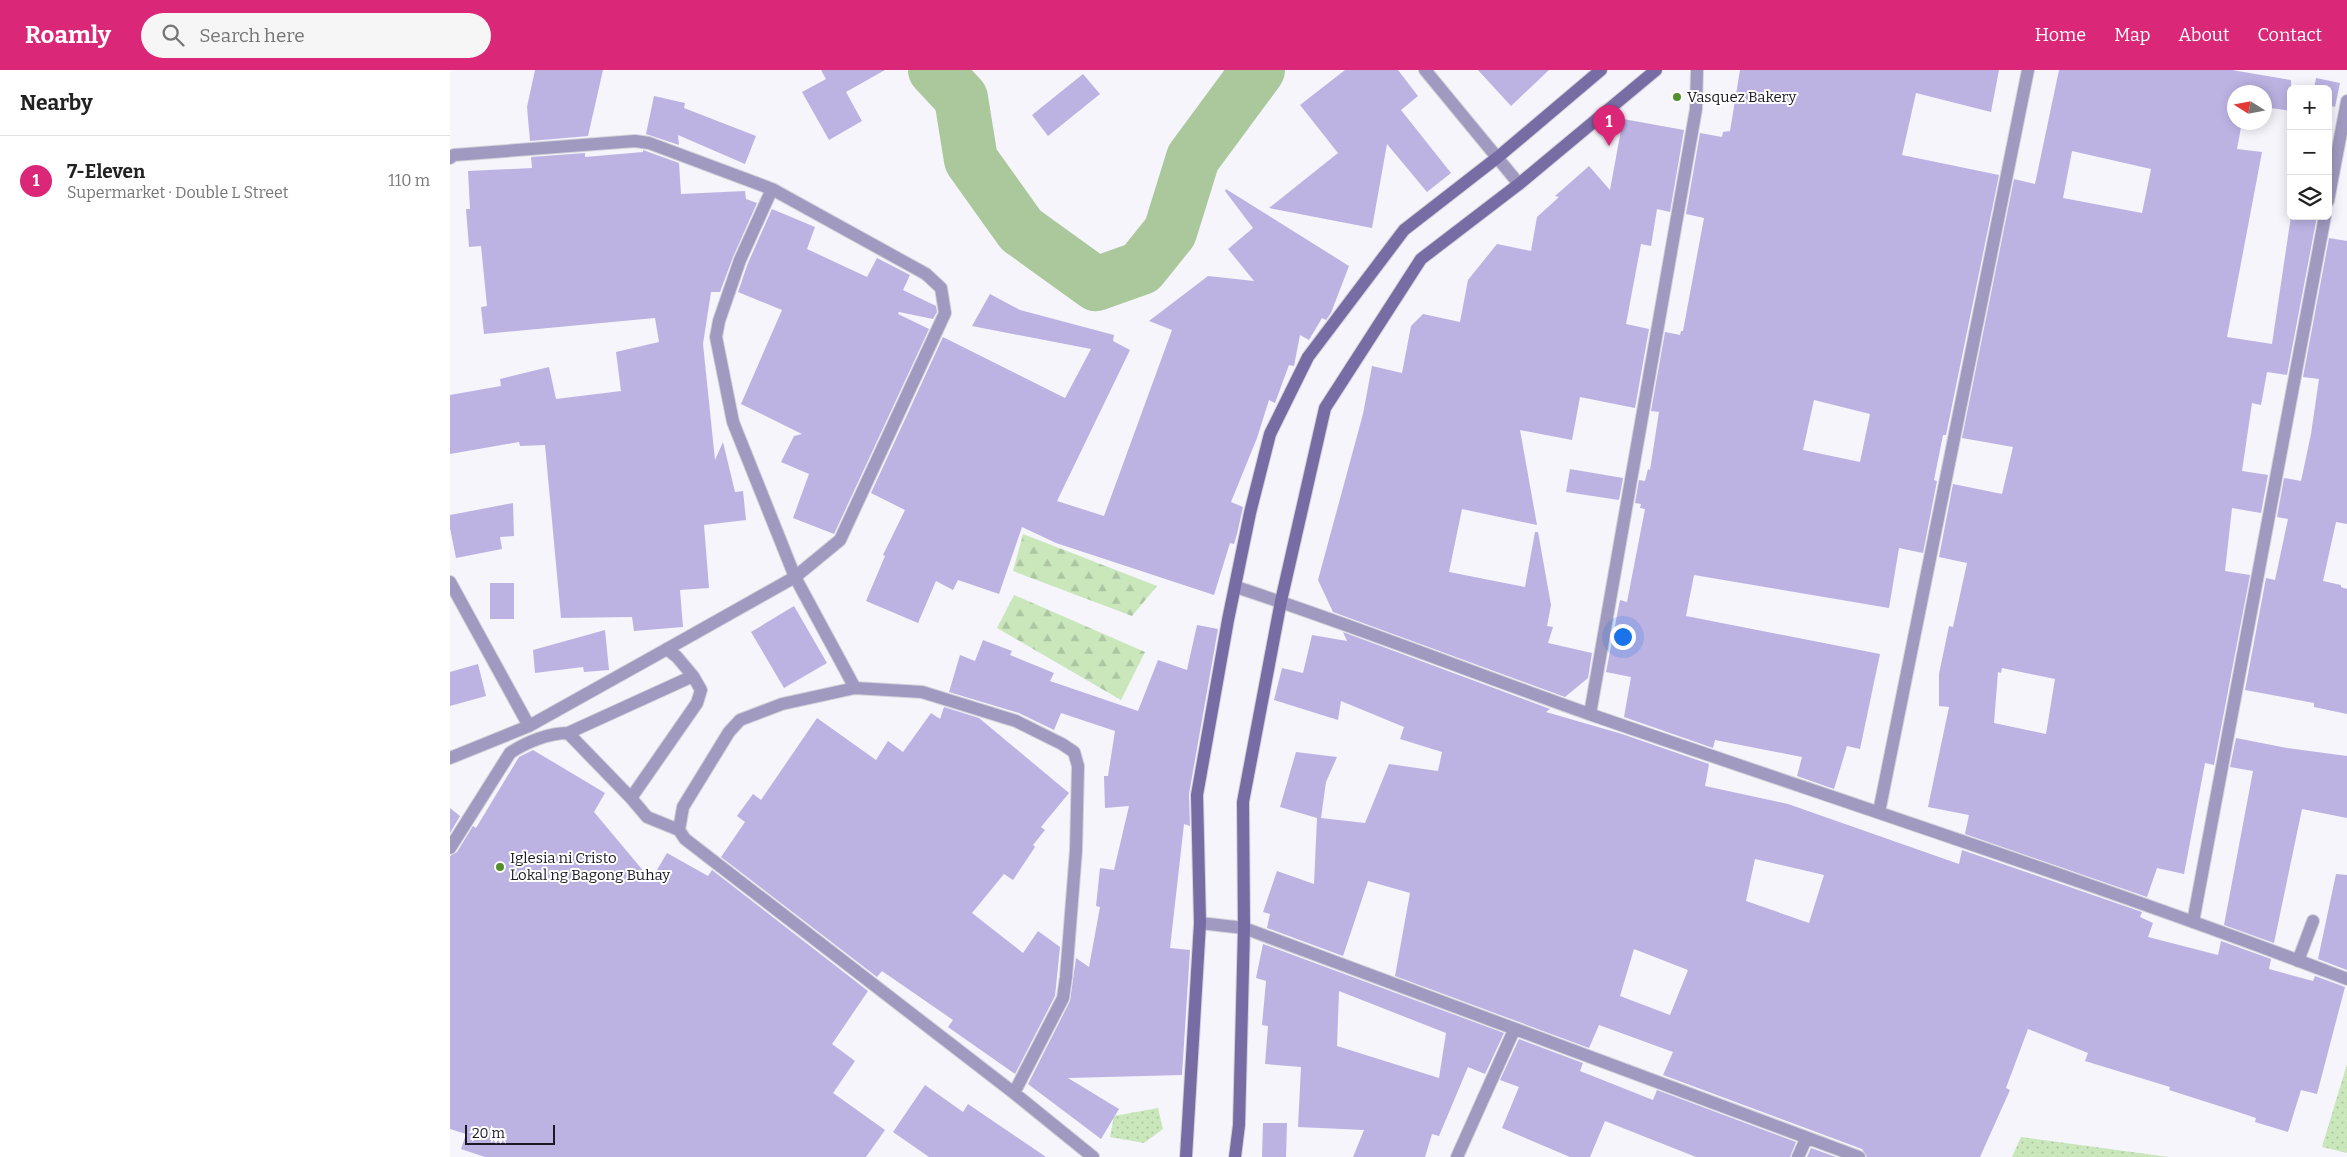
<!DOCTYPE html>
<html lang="en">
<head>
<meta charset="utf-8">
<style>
  :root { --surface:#fff; --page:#f6f6f6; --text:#222; --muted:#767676; --line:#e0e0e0; --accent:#db2777 }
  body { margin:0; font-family:Bitter,serif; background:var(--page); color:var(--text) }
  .controls { position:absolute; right:15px; top:15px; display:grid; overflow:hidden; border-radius:8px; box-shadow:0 2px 12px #0003 }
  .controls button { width:45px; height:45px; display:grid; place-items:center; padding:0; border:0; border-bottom:1px solid var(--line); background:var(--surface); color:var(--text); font:25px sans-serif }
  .compass { position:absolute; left:1777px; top:15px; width:45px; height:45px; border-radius:50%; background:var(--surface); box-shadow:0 2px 12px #0003; rotate:281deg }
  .scale { position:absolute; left:15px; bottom:12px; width:90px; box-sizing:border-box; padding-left:5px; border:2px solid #1b1924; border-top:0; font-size:14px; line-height:18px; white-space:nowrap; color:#1b1924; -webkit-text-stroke:4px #fff; paint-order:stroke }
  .you { position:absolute; left:1172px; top:566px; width:18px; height:18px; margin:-12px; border:4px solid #fff; border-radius:50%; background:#1a73e8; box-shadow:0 0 0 8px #1a73e833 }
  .badge { display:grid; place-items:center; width:32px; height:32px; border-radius:50%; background:var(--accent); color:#fff; font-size:16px; font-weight:700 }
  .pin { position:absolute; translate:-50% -41px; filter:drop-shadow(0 1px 2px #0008) }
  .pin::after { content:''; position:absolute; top:26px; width:18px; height:15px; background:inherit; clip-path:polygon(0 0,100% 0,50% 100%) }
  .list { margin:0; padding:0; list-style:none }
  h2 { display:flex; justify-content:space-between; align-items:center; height:65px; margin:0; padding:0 20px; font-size:21px }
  h2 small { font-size:16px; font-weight:400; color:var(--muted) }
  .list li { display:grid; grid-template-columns:32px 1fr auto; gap:15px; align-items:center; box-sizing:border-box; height:90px; padding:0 20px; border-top:1px solid var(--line) }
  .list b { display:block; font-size:19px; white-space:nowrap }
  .list p { margin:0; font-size:16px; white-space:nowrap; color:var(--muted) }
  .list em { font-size:16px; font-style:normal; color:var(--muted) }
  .icon { flex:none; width:28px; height:28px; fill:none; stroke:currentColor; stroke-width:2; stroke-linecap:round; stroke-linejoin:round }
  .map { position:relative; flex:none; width:1897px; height:1087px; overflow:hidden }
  header { display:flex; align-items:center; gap:30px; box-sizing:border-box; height:70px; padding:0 25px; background:var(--accent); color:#fff }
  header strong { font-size:24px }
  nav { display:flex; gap:28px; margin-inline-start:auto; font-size:18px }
  .search { width:350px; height:45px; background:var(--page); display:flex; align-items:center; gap:12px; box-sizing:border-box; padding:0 18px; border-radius:28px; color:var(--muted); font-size:19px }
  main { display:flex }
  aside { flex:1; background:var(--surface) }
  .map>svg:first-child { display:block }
  .grass { fill:url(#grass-dots) }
  .forest { fill:url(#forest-firs) }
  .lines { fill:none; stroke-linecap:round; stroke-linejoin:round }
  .river { stroke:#abc89d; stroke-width:54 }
  .building { fill:#bcb3e3; fill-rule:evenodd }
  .lane-casing { stroke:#d2d2d9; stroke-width:14 }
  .street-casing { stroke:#d2d2d9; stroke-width:14 }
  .secondary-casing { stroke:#d2d2d9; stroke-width:14 }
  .lane { stroke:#a099c0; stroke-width:12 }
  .street { stroke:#a099c0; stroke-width:12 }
  .secondary { stroke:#776ca4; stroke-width:12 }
  .poi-dot { fill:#548f2e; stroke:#fff; stroke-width:2 }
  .labels { text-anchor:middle; stroke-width:4; stroke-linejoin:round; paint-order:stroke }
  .poi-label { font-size:15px; fill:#1b1924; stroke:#fff; text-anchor:start }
</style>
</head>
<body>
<header>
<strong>Roamly</strong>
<div class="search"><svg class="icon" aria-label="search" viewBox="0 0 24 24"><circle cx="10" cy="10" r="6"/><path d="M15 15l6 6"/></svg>Search here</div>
<nav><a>Home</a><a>Map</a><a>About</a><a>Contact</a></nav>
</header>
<main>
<aside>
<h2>Nearby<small></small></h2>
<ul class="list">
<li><span class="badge">1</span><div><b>7-Eleven</b><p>Supermarket · Double L Street</p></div><em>110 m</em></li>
</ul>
</aside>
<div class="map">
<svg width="1897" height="1087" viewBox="0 0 1897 1087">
  <defs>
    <pattern id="grass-dots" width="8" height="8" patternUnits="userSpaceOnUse" patternTransform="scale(1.25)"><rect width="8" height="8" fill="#cae7bc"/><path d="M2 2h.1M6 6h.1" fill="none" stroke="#adc6a1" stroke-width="1.8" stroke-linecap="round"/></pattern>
    <pattern id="forest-firs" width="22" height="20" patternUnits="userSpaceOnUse" patternTransform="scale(1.25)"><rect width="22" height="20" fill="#cae7bc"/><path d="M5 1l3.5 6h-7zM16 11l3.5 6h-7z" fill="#adc6a1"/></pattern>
  </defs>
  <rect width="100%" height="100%" fill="#f5f5fb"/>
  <path class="grass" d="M1897 994V1083L1872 1077Z
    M708 1038 713 1059 694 1073 660 1067 664 1046Z
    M1571 1067 1719 1087H1562Z"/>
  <path class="forest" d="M573 464 707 516 682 546 563 501Z
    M564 525 695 582 671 630 547 558Z"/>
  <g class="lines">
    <path class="river" d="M485 0 511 28 521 90 571 160 646 214 691 198 720 162 743 88 808 0"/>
  </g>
  <path class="building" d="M85 0H153L138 66 80 71 77 37Z
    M371 0H435L396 22 412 51 379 70 352 22 376 9Z
    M895 0H948L968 26 951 40 1001 103 977 122 937 74 922 158 819 138 888 83 850 35Z
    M1028 0H1099L1061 36Z
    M1290 0H1549L1541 42 1466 23 1452 85 1549 105 1496 365H1493L1484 410 1487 411 1473 483 1449 478 1439 538 1244 505 1236 546 1430 584 1410 679 1397 676 1384 719 1347 706 1352 687 1265 670 1263 678 1174 647 1181 607 1156 602 1170 530 1177 532 1195 439 1190 438 1191 434 1185 433 1189 410 1195 411 1198 399 1200 400 1209 342 1201 341 1215 262 1230 265 1231 261H1233L1254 148 1236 144 1250 63 1272 67 1273 62 1280 61ZM1364 330 1420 344 1410 392 1353 380Z
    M1609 0H1782L1841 10V41L1814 37V22H1784V52H1792L1787 79 1812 82 1777 267 1822 274 1841 146H1867L1837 305 1817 302 1811 335 1802 333 1792 401 1818 405 1811 443 1782 438 1775 501 1800 505 1764 695 1755 693 1734 804 1707 798 1697 827 1515 764 1519 745 1478 737 1499 637 1489 636V604L1499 556 1503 557 1517 493 1489 487 1503 414 1552 424 1563 377 1512 368 1564 109 1585 114ZM1622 81 1701 99 1692 143 1613 128ZM1552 598 1605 609 1596 664 1544 653 1548 602 1551 603Z
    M633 4 650 24 598 66 582 45Z
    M1866 8 1890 13 1885 37 1878 35V19H1864Z
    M204 26 235 33 234 38 306 66 295 94 228 65 229 75 196 64Z
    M1173 49 1234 60 1220 142 1207 139 1201 176 1191 174 1176 254 1199 259 1185 338 1130 327 1122 370 1070 360 1087 455 1012 439 999 502 1075 517 1085 462H1088L1101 535 1097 556 1103 557 1098 573 1142 583 1138 608 1115 627 883 542 868 510 913 344 922 296 952 303 961 256 973 244 1010 252 1018 210 1047 174 1081 181 1087 147 1109 127 1105 126 1139 96 1160 120Z
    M193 80 229 93 231 124 295 121 296 129 307 133 283 187 270 222H261L253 274 265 390 273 372 285 422 293 421 296 450 254 455 259 518 230 520 233 557 184 561 182 547 111 548 95 375 70 376 69 372 0 384V325L51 316 50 309 99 297 106 329 171 321 166 282 209 272 205 248 34 264 31 237 37 236 31 176 19 177 16 139H20L18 101 82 98 81 87 135 83V87L193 82Z
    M776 119 899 196 881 243 876 250 872 248 859 270 850 265 844 296 839 295 825 333 819 330 807 368 781 432 793 437 787 464 784 474 780 473 764 525 606 473 572 457 549 524 508 510 503 520 486 511 468 553 416 531 435 486 433 485 455 440 421 423 493 267 615 328 641 279 522 256 540 224 570 240 664 265 663 271 680 280 607 431 654 446 722 260 699 251 758 206 804 211 778 179 803 158 775 121Z
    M322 139 365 157 357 179 417 207 427 188 460 205 453 220 486 236 487 242 483 249 449 242 448 244 479 259 384 464 343 448 359 404 331 392 344 366 352 364 291 334 332 240 288 222 298 193Z
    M1879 168 1897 171V454L1886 452 1873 511 1891 515V517L1897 519V644L1864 637V633L1795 620 1816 508 1825 510 1838 449 1827 447 1834 408 1851 411 1861 364 1869 309 1853 307Z
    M1120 399 1173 408 1169 430 1116 422Z
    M63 433 64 466 50 467 52 479 6 488 0 458V445Z
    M40 513H64V549H40Z
    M344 536 377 593 334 618 301 562Z
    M747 555 768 559 739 724 740 756 734 754 720 878 740 880 732 1005 618 1008 669 1039 651 1069 578 1014 620 931 626 888 639 897 650 837 646 836 650 798 664 800 679 736 655 738 654 706H658L665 661 611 643 604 660 569 643 499 622 510 585 525 591 533 570 562 581 560 585 604 603 600 611 688 641 708 590 737 600Z
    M155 560 159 600 134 602 133 597 85 603 83 580Z
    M893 562 1100 639 1096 642 1172 664 1259 694 1255 716 1338 734 1509 794 1512 780 1692 842 1690 847 1703 853 1698 867 1768 885 1771 871 1821 889 1819 899 1863 911 1865 906 1895 917 1867 1024 1851 1020 1838 1062 1805 1052 1806 1048 1788 1042 1719 1020 1720 1017 1635 991 1638 983 1578 959 1556 1018 1560 1020 1530 1087H1417L1412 1079 1213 1005 1223 982 1149 955 1139 978 945 906 960 823 918 811 893 886 817 858 820 844 813 842 827 801 864 814 867 748 830 737 846 682 887 687 876 712 871 748 915 753 939 694 988 701 992 682 950 669 954 657 891 631 888 650 824 630 832 598 853 603 862 565 897 571ZM1305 789 1374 805 1359 853 1296 831ZM1184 879 1238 900 1220 945 1170 926Z
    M28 594 36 626 0 636V602Z
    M494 637 529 648 619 723 591 757 595 760 583 775 585 777 563 810 554 804 522 843 573 883 588 861 610 877 605 926 565 1004 498 957 503 950 432 901 427 907 271 787 295 752 287 746 303 724 311 730 367 648 426 690 438 671 453 682 481 643 490 649Z
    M1786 668 1837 678 1897 686V748L1852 739 1824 873 1774 855 1803 701 1780 697Z
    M83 680 155 723 144 742 201 810 217 783 258 806 262 800 418 921 382 974 405 991 383 1023 435 1060 416 1087H35L11 1079 16 1064 0 1059V786L7 782 23 756 26 758 69 687Z
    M0 738 10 746 0 763Z
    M1886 804 1897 805V900L1868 889Z
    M813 874 1054 963 1035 1004 1018 997 989 1066 982 1064 975 1087H903L914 1060 848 1057 851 997 815 994 818 956 812 955 816 911 806 908ZM889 921 996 963 989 1008 887 976Z
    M1069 969 1133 993 1130 1001 1203 1030 1207 1020 1346 1072 1340 1087H1246L1155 1051 1140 1087H1120L1052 1058 1069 1017 1050 1010Z
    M475 1015 513 1042 518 1034 596 1087H479L443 1062Z
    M813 1053H837L836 1087H812Z
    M1361 1078 1386 1087H1357Z"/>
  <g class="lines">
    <g class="lane-casing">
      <path id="lane" d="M217 579 227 587 243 606
        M118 663 243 606 251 620 247 633 181 728 197 747 229 760
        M0 778 60 683C76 672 99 663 118 663L181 728"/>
    </g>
    <g class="street-casing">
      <path id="street" d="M975 0 1069 114
        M0 88 4 85 185 71 199 73 322 119 476 204 491 218 495 243 390 470 345 507 217 579 79 656 0 688
        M322 119 290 190 269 251 266 267 283 352 345 507 405 618
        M1878 131 1897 31
        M0 512 79 656
        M786 517C906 556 1023 603 1142 645 1394 732 1648 814 1897 909
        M1140 644 1246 39 1247 0
        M1429 742 1578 0
        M1743 852 1875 146
        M750 853 794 858 1409 1087
        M1848 891 1863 851
        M564 1023 613 928 616 907 626 780 628 696 624 682 612 674 566 651 472 622 405 618 332 634 290 650 279 662 233 737 229 760 235 769 564 1023 643 1087
        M1007 1087 1064 960
        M1348 1087 1356 1069"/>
    </g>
    <g class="secondary-casing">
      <path id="secondary" d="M736 1087 750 853 747 725 778 550 800 443 820 364 858 287 954 160 1048 87 1151 0
        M785 1087 789 1055 794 858 793 732 831 531 875 338 971 189 1069 114 1206 0"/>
    </g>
    <use href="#lane" class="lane"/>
    <use href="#street" class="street"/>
    <use href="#secondary" class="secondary"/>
  </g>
  <g class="poi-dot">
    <circle cx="1227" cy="27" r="5"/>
    <circle cx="50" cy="797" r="5"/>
  </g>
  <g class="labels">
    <g class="poi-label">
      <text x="1237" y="32">Vasquez Bakery</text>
      <text x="60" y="793">Iglesia ni Cristo<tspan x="60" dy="17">Lokal ng Bagong Buhay</tspan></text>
    </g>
  </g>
</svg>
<div class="controls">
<button>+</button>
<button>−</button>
<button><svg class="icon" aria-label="layers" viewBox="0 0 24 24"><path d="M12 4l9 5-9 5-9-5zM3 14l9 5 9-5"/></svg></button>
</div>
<svg class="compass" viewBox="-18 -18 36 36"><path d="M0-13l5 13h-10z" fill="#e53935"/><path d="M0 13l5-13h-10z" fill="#767676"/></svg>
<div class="scale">20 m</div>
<div class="you"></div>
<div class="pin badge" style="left:1159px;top:76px">1</div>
</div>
</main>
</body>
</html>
